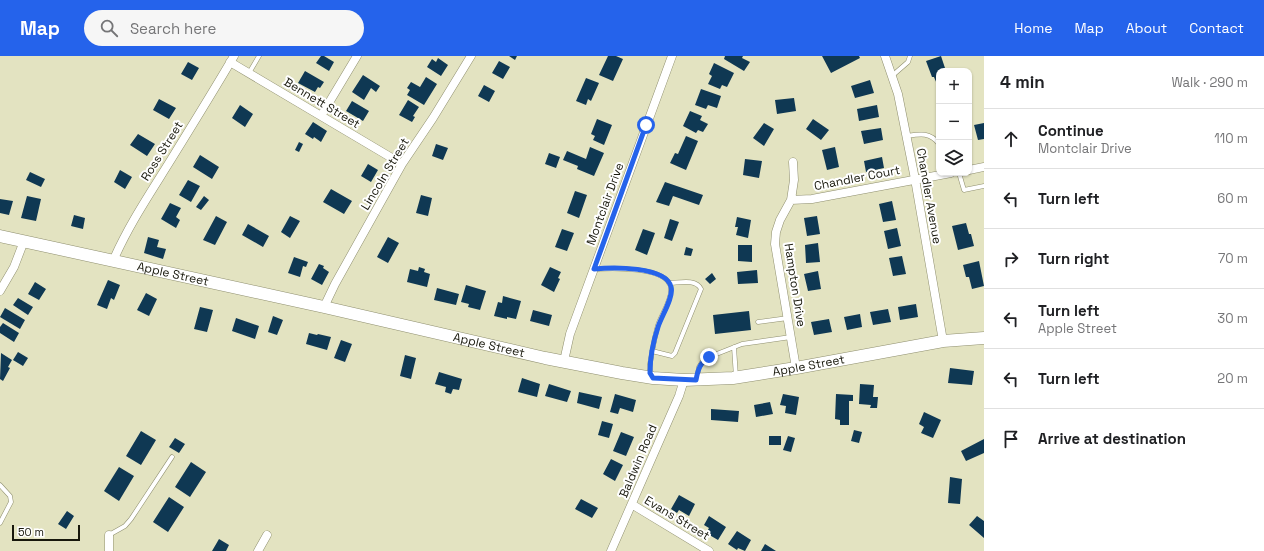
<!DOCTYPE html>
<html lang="en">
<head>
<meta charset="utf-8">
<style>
  :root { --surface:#fff; --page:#f6f6f6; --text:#202124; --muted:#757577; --line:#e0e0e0; --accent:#2563eb }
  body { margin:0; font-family:"Space Grotesk",sans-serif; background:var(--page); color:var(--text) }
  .controls { position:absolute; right:12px; top:12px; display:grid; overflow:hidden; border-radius:8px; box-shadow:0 1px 3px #0004 }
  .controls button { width:36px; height:36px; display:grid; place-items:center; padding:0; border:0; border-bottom:1px solid var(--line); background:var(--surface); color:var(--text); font:20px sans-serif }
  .scale { position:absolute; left:12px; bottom:10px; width:68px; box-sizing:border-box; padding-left:4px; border:2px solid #18180c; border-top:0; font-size:11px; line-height:14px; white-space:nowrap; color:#18180c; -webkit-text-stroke:3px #fff; paint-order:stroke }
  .stop { position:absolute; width:12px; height:12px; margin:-9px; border:3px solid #2563eb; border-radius:50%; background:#fff }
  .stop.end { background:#2563eb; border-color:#fff; box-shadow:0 1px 4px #0008 }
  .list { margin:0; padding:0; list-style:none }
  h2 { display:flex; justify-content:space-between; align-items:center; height:52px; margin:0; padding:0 16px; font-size:17px }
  h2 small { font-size:13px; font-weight:400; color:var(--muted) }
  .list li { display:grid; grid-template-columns:26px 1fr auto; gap:12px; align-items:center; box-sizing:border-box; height:60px; padding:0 16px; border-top:1px solid var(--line) }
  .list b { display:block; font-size:15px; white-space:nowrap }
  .list p { margin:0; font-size:13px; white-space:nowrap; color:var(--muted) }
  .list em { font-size:13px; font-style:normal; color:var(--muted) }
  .icon { flex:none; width:22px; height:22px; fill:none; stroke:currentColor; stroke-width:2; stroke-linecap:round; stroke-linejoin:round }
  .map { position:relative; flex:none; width:984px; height:495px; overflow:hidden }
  header { display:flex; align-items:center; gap:24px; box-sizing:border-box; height:56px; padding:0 20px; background:var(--accent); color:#fff }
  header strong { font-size:19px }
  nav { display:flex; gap:22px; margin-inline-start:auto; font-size:14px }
  .search { width:280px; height:36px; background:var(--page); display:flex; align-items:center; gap:10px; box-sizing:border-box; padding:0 14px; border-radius:22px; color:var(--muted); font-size:15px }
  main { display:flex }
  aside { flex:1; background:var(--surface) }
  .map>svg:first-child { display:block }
  .building { fill:#0f3853 }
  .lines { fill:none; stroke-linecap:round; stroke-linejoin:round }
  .lane-casing { stroke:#8f8f6f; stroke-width:5 }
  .street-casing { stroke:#8f8f6f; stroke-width:9 }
  .secondary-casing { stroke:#8f8f6f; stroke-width:13 }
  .lane { stroke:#fff; stroke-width:4 }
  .street { stroke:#fff; stroke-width:8 }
  .secondary { stroke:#fff; stroke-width:12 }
  .route { stroke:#2563eb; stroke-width:5 }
  .labels { text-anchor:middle; stroke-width:4; stroke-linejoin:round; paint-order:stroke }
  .street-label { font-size:12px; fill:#18180c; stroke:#fff }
</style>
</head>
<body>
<header>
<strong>Map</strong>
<div class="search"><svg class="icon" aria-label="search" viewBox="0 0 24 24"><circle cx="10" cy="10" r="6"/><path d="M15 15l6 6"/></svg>Search here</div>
<nav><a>Home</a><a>Map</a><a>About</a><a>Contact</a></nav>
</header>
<main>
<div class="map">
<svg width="984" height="495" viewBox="0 0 984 495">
  <rect width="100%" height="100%" fill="#e3e3c1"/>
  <path class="building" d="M321 0H324L334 6 329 15 316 7Z
    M509 0H517L515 4Z
    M608 0H616L623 3 613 25 599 19Z
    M725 0H743L742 2 750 6 744 15 724 3Z
    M822 0H859L860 2 831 17Z
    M941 0 946 15H939V33L934 21H932L926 5Z
    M438 2 448 9 441 20 427 11 432 3 436 6Z
    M499 5 510 11 503 23 492 17Z
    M188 6 199 12 192 24 181 18Z
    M714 7 734 17 727 31 722 29 720 33 708 28 712 20 709 18Z
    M305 15 324 26 320 32 318 31 315 36 298 27Z
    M363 19 380 30 376 36 371 32 364 44 352 36Z
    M426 21 437 28 424 49 407 39 410 34 407 32 411 26 420 31Z
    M586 22 599 27 591 45 588 43 586 49 576 45Z
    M870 24 874 37 855 42 851 30Z
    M484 29 495 35 489 46 478 40Z
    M701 33 721 40 717 52 708 49 706 53 695 49Z
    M794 42 796 55 777 58 775 44Z
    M159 43 176 52 169 63 153 54Z
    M408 44 419 51 413 60 415 61 412 66 399 59Z
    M352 45 369 55 363 65 346 55Z
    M240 49 253 58 245 71 232 62Z
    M877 49 879 61 859 65 857 53Z
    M690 55 702 60 700 64 708 68 703 76 698 74 696 77 683 70Z
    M597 63 612 69 604 89 593 84 595 80 591 78Z
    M813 63 829 74 821 84 806 73Z
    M313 66 327 75 321 86 314 81 313 83 305 78Z
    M764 67 774 73 764 90 753 82Z
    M984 67V83L978 84 974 69Z
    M881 72 883 84 864 88 861 75Z
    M138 78 155 88 147 100 130 89Z
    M686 80 698 85 686 114 670 107 675 97 678 98Z
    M299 86 303 88 299 96 295 94Z
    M436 88 448 92 443 104 432 100Z
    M590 91 604 97 594 120 577 113 578 110 563 104 567 95 586 103Z
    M835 91 839 111 827 114 822 94Z
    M549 97 560 101 556 112 545 108Z
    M200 99 219 111 212 123 193 111Z
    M882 101 884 112 866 116 864 105Z
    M745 103 762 105 759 122 743 119Z
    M368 108 378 114 371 126 361 120Z
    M120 114 132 121 125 133 114 126Z
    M30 116 45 123 41 131 26 124Z
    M188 124 200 130 191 146 179 139Z
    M665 126 703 139 699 149 673 140 669 150 656 146Z
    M331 133 352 145 344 158 323 146Z
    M575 135 587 139 579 162 567 157Z
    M421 139 432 142 428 160 416 157Z
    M27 140 41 143 36 165 21 162Z
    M204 140 209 144 201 154 196 151Z
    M0 143 13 145 9 159 0 157Z
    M892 145 896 164 883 166 879 148Z
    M170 147 181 152 176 161 180 164 176 172 161 163Z
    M74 159 85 162 83 173 71 170Z
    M216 160 227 166 215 189 203 184Z
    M290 160 300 165 290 182 281 176Z
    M817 160 820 178 807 180 804 162Z
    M737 161 751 164 748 182 736 179 738 171H735Z
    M670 163 679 166 672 185 664 182Z
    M966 167 969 178H971L974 190 958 194 952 170Z
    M248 168 269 180 263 191 242 179Z
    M897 172 901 190 888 193 884 175Z
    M562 173 574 177 567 195 555 191Z
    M643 173 655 177 647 199 635 194Z
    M148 181 159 184 157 191 166 193 163 203 144 197Z
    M388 181 399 187 388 207 377 201Z
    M818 187 820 206 806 207 805 189Z
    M738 189H752V206L738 205Z
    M686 191 693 193 691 200 684 199Z
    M902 200 906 218 893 220 889 202Z
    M294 201 308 206 306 211 303 210 300 221 288 217Z
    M979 205 984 230 972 233 969 221H966L963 209Z
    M319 208 324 210 323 212 329 216 322 229 311 223Z
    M419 211 425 213 424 216 430 218 427 231 407 226 410 213 418 215Z
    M550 211 561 216 558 222 560 223 554 236 541 229Z
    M757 214 758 227 738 228 737 216Z
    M818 215 821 233 808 235 804 218Z
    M712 217 716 223 710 228 705 223Z
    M108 224 120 229 114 244 111 242 107 253 97 249Z
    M35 226 46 233 39 244 28 238Z
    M466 229 486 235 480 254 468 251 469 248 461 246Z
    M437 232 459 238 456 249 434 244Z
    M146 237 157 243 149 260 137 254Z
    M503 240 521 245 516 263 507 261V263L494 260 498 246 502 247Z
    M18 242 33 251 28 259 13 249Z
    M916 248 918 261 900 264 898 251Z
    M200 251 213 254 207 276 194 273Z
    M5 252 25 264 20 273 0 261Z
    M888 253 891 266 873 269 870 256Z
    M533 254 552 259 549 270 530 265Z
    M749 255 751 274 715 278 713 259Z
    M860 258 862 271 847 274 844 261Z
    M273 260 283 264 277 279 268 276Z
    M236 262 259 270 255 283 232 275Z
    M829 263 832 276 814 279 811 266Z
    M3 267 19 277 14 286 0 277V271Z
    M309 277 317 279 318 278 331 281 327 294 306 288Z
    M341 284 352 288 345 306 334 302Z
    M18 296 28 302 23 310 13 304Z
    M1 297 12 304 8 311 10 312 3 325 0 323Z
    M405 299 416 302 411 323 400 320Z
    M950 312 974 315 972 329 948 327Z
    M439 316 462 323 459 334 453 333 451 338 445 336 446 331 435 328Z
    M522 322 540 328 537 341 518 336Z
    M549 328 571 335 567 346 545 340Z
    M860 328 874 329 873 341H878L877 352H870L871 349 859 348Z
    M579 336 602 341 599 353 577 347Z
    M615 338 636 344 633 356 620 352 618 358 610 356Z
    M783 338 799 341 796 359 785 357 786 350 780 349Z
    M836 338 853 339V345H849V369H840V364L835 363Z
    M770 346 773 358 756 361 754 349Z
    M711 353 739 355 738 366 711 364Z
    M924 356 941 364 933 382 921 377 924 371 919 368Z
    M602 365 613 368 609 382 598 379Z
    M854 374 862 376 859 387 851 385Z
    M141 375 156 384 141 409 126 400Z
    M621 376 634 381 626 400 613 395Z
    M769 380H781V389H769Z
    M788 380 795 382 791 396 783 394Z
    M175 382 185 388 179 397 169 391Z
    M984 383V397L966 405 961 395Z
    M611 403 623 409 615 425 603 418Z
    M191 406 206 416 190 441 175 431Z
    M119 411 134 420 119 445 104 435Z
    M950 421 962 423 960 448 948 447Z
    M679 439 695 448 689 460 679 454 677 457 671 453Z
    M169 441 184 451 168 476 153 466Z
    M581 443 598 452 592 462 575 453Z
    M67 455 74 460 66 473 58 468Z
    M709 460 726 471 718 484 706 477 709 472 704 469Z
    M977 460 984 465V482L969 469Z
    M737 475 751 484 745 495 738 492 737 494 728 488Z
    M219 483 229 489 226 495H212Z
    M765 488 776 495H761Z"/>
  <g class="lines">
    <g class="lane-casing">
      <path id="lane" d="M249 17 259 0
        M893 19 908 6 910 0
        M907 80C920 78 930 76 939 88
        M959 117 964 134 984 130
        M595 213C611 212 672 210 671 234 671 245 662 258 658 269 655 279 653 291 651 302 650 308 648 315 652 320
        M758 266 788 262
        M734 291 736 321
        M652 295 672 300 675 297 701 233C696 222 678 227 669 227
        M697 322 699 311 703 305 709 301 742 288 791 281
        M0 429 10 440 11 446 0 467
        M109 479 125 470 131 463 172 401"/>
    </g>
    <g class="street-casing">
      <path id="street" d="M885 0 898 38 915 123 943 285
        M230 6 402 108
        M321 60 357 0
        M793 106 794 124 791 144 780 164 776 176 775 188 796 312
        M969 114 984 111
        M791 144 812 143 951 117
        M113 205C129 168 151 136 172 102 193 68 214 34 234 0
        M0 235 14 211 24 185
        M324 251 335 228 402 108 433 62 471 0
        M564 305 570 278 672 0
        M633 449 709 495
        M109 495V479
        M258 495 267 479
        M611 495 679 340 684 324"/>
    </g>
    <g class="secondary-casing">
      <g id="secondary">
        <path id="s1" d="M0 180 324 251 545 302 622 317 653 322 684 324 733 322 796 312 943 285 984 282"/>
      </g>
    </g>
    <use href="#lane" class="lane"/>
    <use href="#street" class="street"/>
    <use href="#secondary" class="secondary"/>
  </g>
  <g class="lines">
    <path class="route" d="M646 69 594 213C612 211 666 210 671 231 674 241 661 261 658 271 653 286 650 302 650 317L653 322 696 324C698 313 700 307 709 301"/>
  </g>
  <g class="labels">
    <g class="street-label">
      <text transform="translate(322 47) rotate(31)" y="4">Bennett Street</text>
      <text transform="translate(162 95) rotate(-58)" y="4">Ross Street</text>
      <text transform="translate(385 118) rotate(-59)" y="4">Lincoln Street</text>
      <text transform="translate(857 122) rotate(-11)" y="4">Chandler Court</text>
      <text transform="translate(929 140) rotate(80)" y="4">Chandler Avenue</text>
      <text transform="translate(605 148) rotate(-70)" y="4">Montclair Drive</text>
      <text dy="4" stroke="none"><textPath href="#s1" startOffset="177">Apple Street</textPath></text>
      <text transform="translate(795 229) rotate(81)" y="4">Hampton Drive</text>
      <text dy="4" stroke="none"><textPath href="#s1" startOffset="501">Apple Street</textPath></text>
      <text dy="4" stroke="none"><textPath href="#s1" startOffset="825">Apple Street</textPath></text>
      <text transform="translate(638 405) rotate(-67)" y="4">Baldwin Road</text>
      <text transform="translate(677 462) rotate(31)" y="4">Evans Street</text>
    </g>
  </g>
</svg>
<div class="controls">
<button>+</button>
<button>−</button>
<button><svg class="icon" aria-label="layers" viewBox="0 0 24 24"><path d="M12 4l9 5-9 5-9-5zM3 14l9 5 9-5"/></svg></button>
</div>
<div class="scale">50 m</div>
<div class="stop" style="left:646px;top:69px"></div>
<div class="stop end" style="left:709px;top:301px"></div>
</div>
<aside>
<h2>4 min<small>Walk · 290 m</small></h2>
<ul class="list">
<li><svg class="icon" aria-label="ahead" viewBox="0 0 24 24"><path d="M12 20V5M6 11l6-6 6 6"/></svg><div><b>Continue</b><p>Montclair Drive</p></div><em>110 m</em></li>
<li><svg class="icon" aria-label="left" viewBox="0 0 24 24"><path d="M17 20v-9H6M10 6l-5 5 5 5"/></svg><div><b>Turn left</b></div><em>60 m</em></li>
<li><svg class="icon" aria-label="right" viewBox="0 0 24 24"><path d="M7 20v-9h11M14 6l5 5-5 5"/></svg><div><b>Turn right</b></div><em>70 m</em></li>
<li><svg class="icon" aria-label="left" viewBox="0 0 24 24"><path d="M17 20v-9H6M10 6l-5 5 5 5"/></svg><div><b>Turn left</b><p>Apple Street</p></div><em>30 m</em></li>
<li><svg class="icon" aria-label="left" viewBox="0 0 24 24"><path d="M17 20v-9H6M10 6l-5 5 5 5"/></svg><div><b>Turn left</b></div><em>20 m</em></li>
<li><svg class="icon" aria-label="arrive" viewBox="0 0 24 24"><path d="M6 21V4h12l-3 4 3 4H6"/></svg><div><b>Arrive at destination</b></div></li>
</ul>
</aside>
</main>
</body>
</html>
